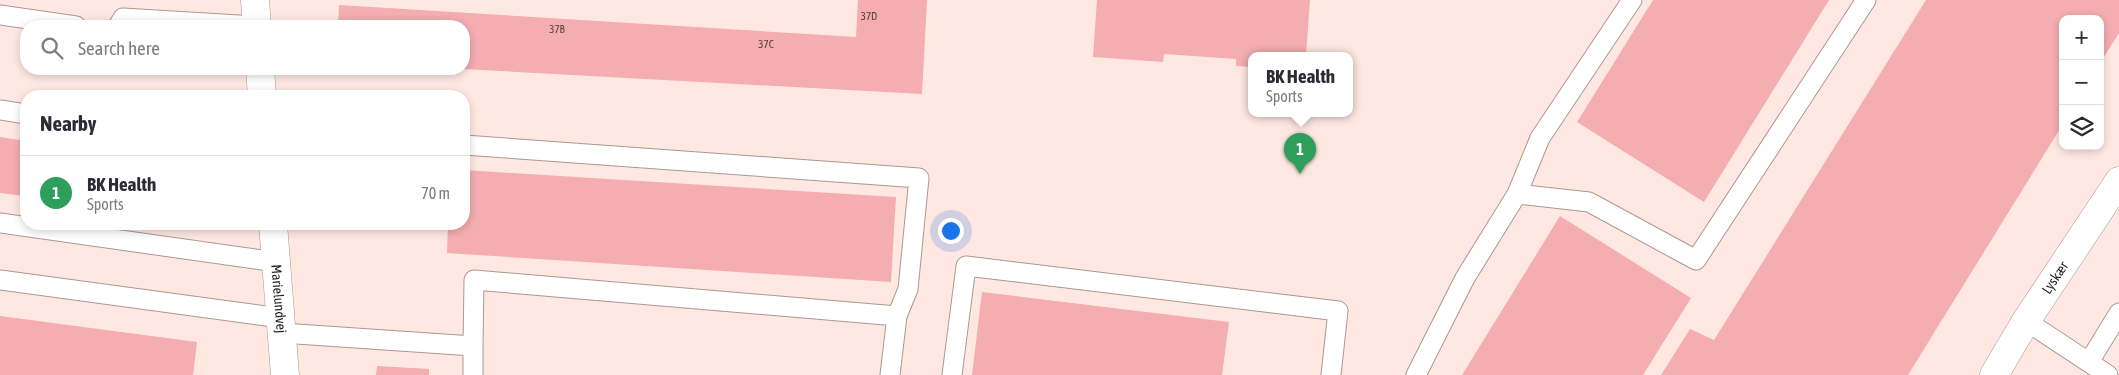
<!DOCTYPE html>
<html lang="en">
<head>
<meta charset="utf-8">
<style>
  :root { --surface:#fff; --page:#f2f2f3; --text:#2b2b33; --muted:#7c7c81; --line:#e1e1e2; --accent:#734cc5 }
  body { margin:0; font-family:"Asap Condensed",sans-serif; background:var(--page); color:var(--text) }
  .controls { position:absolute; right:15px; top:15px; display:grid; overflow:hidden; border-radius:10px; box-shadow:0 2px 8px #0003 }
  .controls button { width:45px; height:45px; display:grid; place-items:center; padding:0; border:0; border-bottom:1px solid var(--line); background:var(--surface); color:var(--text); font:25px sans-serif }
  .you { position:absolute; left:950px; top:230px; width:18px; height:18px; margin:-12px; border:4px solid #fff; border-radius:50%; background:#1a73e8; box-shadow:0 0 0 8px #1a73e833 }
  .badge { display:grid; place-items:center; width:32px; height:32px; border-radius:50%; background:var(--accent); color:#fff; font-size:16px; font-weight:700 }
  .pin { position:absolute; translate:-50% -41px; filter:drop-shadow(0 1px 2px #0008) }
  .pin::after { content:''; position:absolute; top:26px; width:18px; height:15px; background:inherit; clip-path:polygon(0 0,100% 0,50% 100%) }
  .popup { position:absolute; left:1248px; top:52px; width:105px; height:65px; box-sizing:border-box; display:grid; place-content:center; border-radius:10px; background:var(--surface); filter:drop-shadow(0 1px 4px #0005); font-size:16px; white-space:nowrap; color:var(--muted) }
  .popup b { font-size:19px; color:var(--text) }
  .popup::after { content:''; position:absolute; left:50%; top:100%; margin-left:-10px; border:10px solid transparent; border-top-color:var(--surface) }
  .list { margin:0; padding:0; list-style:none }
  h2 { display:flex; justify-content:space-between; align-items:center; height:65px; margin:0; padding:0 20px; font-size:21px }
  h2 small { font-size:16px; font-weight:400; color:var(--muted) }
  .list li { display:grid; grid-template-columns:32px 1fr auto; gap:15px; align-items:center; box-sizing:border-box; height:75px; padding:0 20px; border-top:1px solid var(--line) }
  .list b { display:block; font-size:19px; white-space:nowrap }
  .list p { margin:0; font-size:16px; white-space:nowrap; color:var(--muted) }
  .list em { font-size:16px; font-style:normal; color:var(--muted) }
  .icon { flex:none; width:28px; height:28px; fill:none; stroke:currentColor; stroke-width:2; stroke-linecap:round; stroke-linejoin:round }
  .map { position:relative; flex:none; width:2119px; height:375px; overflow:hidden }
  .search { position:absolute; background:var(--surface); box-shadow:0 2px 8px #0003; left:20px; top:20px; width:450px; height:55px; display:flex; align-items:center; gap:12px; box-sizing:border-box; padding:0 18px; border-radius:20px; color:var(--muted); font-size:19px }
  .panel { position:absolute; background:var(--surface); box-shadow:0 2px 8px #0003; left:20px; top:90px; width:450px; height:140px; border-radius:20px }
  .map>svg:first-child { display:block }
  .building { fill:#f4adb0 }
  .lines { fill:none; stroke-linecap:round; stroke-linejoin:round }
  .lane-casing { stroke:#ac9891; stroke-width:21 }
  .street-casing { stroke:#ac9891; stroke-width:29 }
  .lane { stroke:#fff; stroke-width:19 }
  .street { stroke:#fff; stroke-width:28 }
  .labels { text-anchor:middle; stroke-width:5; stroke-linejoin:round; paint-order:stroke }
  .number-label { font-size:11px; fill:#584140 }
  .street-label { font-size:14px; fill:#241d1a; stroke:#ffe8e2 }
</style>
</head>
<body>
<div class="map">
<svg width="2119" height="375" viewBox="0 0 2119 375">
  <rect width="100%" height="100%" fill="#ffe8e2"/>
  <path class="building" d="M858 0H927L922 94 464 69V26H338L339 5 856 37Z
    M1097 0H1310L1306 55H1251V67L1236 66V59L1164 54 1163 62 1093 57Z
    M1653 0H1829L1704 202 1577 122Z
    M1926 0H2119V33L2100 63V19H2063V124L1908 375H1661L1690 329 1714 340Z
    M0 137 26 141V196L0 193Z
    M464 170 896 197 891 282 447 253 448 224H464Z
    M1560 216 1691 298 1643 375H1462Z
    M982 292 1229 322 1222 375H972Z
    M0 316 197 342 193 375H0Z
    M377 366 429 369V375H376Z"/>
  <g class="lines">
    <g class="lane-casing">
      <path id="lane" d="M0 15 76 26
        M118 26 123 18 257 26
        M0 110 26 114
        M464 145 919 178 908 289 897 316
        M1517 194 1589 202 1696 260 1866 0
        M0 223 276 262
        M0 280 281 318
        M2026 321 2108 375
        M282 333 473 346 474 280 897 316 890 375
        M473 346V375
        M2089 362 2119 313
        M952 375 966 266 1338 311 1331 375
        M1416 375 1465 278 1517 194 1540 138 1632 0"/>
    </g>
    <g class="street-casing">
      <g id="street">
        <path d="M255 0 257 26"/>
        <path d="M260 69 262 96"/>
        <path id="s1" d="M273 224 285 375"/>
        <path id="s2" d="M1994 375 2026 321 2119 181"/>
      </g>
    </g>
    <use href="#lane" class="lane"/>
    <use href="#street" class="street"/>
  </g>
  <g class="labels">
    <g class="number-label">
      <text x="869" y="20">37D</text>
      <text x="557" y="33">37B</text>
      <text x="766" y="48">37C</text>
    </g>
    <g class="street-label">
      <text dy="5" stroke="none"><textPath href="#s2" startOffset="115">Lyskær</textPath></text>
      <text dy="5" stroke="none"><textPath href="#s1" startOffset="75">Marielundvej</textPath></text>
    </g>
  </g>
</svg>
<div class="controls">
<button>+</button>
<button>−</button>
<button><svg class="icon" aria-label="layers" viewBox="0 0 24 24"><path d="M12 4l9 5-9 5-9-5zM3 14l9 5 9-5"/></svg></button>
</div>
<div class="you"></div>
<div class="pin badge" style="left:1300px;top:174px;background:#2e9e5b">1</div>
<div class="popup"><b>BK Health</b>Sports</div>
<div class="search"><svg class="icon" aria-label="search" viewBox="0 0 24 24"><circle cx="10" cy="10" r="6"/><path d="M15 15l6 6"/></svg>Search here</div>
<section class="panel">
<h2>Nearby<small></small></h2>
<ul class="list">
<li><span class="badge" style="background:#2e9e5b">1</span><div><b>BK Health</b><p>Sports</p></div><em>70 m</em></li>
</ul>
</section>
</div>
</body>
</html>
